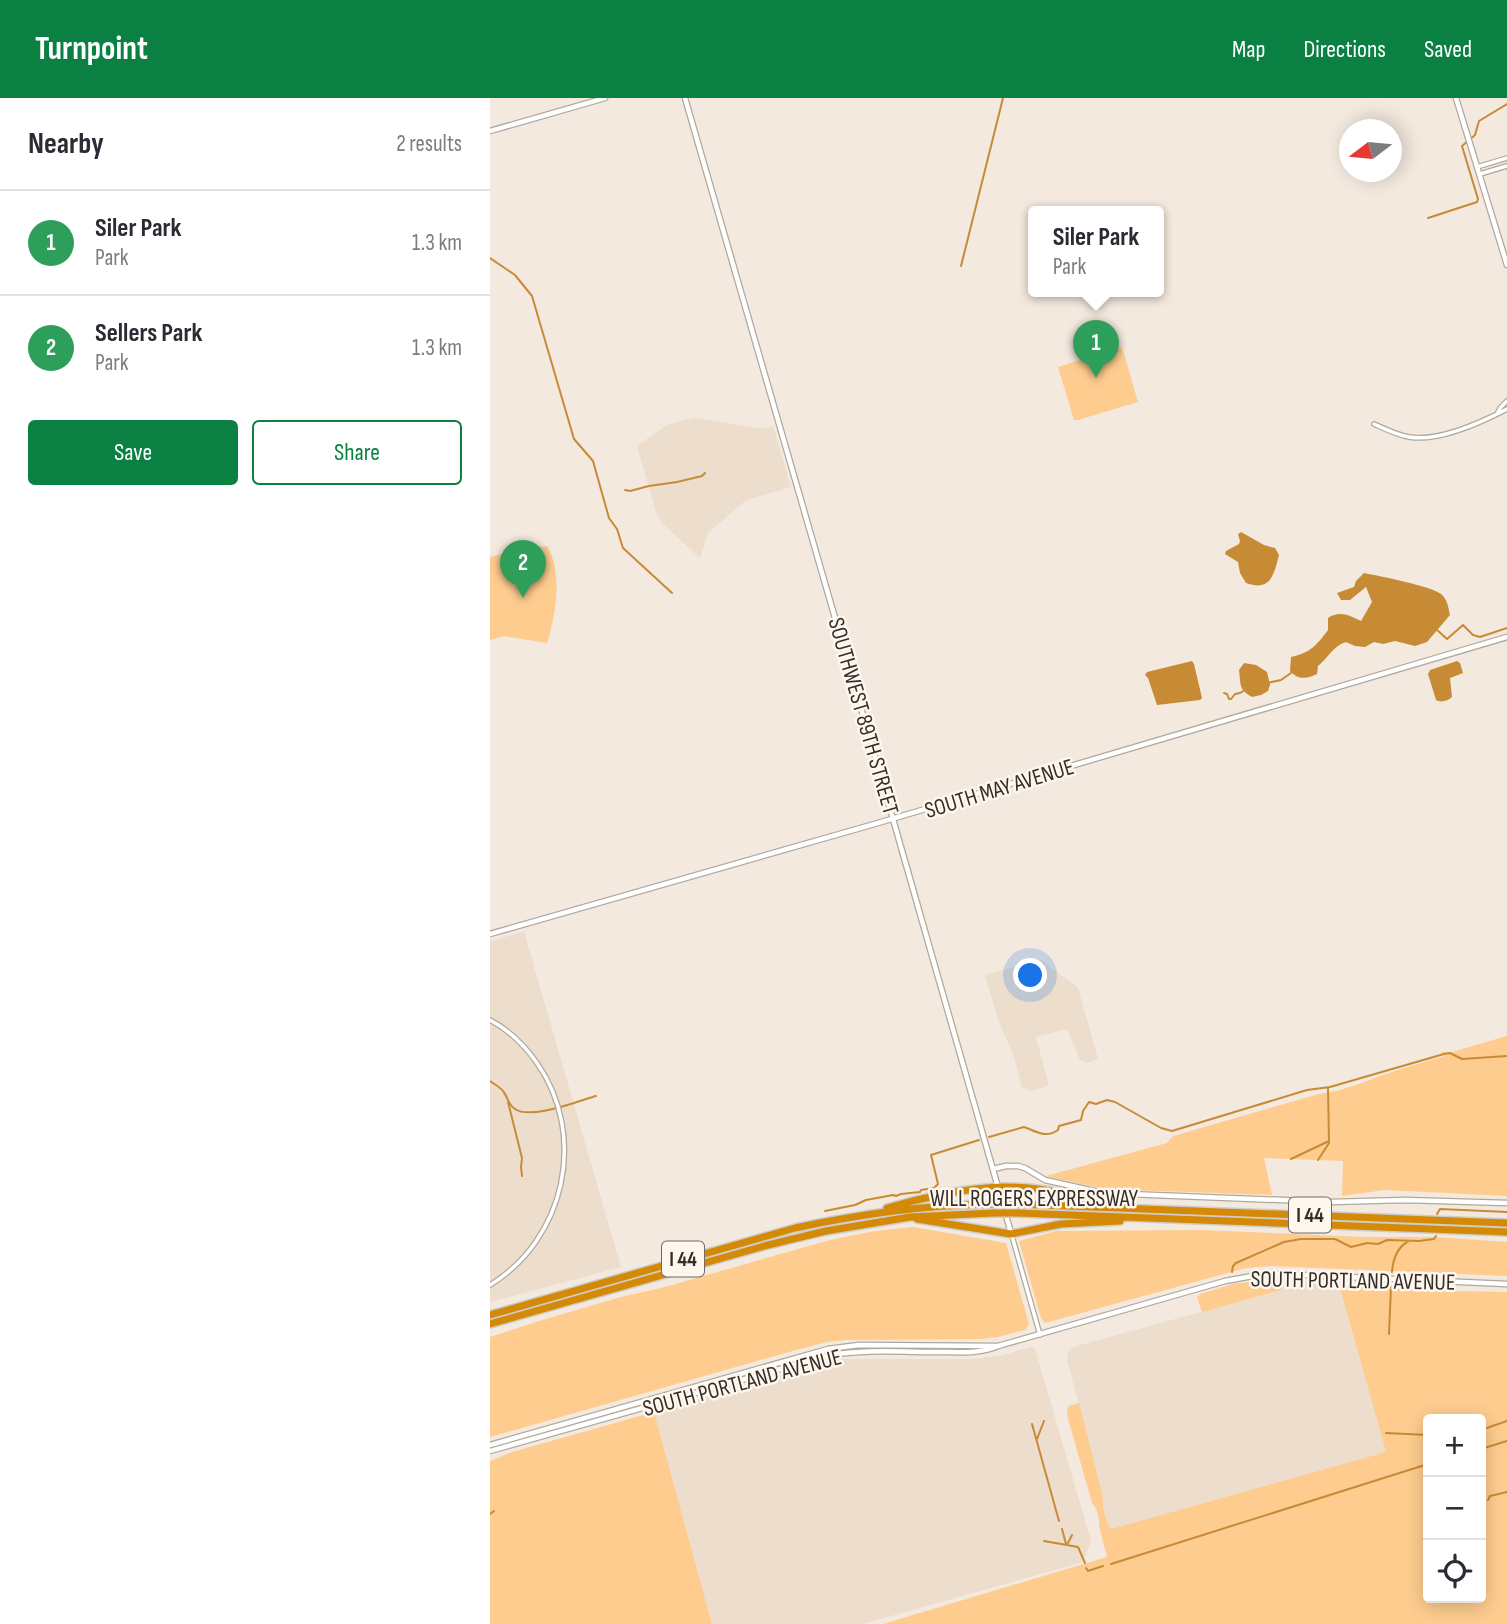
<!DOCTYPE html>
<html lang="en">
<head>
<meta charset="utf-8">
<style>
  :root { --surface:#fff; --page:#f2f2f3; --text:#2b2b33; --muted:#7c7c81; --line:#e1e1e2; --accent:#0b8043 }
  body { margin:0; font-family:"Sofia Sans Condensed",sans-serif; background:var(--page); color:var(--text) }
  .controls { position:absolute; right:21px; bottom:21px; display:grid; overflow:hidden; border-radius:7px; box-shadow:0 4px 18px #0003 }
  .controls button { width:63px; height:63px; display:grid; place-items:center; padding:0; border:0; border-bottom:2px solid var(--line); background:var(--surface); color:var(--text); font:35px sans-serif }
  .compass { position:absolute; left:849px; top:21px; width:63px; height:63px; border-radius:50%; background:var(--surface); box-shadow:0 4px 18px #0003; rotate:254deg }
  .you { position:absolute; left:541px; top:878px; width:24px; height:24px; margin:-18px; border:5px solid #fff; border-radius:50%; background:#1a73e8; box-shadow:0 0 0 10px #1a73e833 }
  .badge { display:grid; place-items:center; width:46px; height:46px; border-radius:50%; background:var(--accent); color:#fff; font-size:23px; font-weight:700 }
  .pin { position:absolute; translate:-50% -58px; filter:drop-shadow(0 2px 4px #0008) }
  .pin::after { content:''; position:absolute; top:37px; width:24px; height:21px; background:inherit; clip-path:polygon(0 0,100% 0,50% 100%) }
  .popup { position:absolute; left:538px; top:108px; width:136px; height:91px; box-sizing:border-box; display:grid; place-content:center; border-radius:7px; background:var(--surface); filter:drop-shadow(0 2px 5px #0005); font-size:23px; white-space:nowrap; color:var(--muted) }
  .popup b { font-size:26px; color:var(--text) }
  .popup::after { content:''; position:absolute; left:50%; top:100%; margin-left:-14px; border:14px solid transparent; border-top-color:var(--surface) }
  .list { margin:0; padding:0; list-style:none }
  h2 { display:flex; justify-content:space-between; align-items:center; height:91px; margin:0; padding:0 28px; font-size:30px }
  h2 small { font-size:23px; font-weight:400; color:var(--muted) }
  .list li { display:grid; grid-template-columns:46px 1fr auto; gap:21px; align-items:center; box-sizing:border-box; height:105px; padding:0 28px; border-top:2px solid var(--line) }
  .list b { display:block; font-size:26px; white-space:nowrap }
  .list p { margin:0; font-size:23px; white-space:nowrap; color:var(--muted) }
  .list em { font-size:23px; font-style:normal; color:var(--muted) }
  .actions { display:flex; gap:14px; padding:21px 28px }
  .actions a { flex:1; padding:16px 0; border:2px solid var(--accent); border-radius:7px; text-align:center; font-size:24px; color:var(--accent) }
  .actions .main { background:var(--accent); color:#fff }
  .icon { flex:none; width:38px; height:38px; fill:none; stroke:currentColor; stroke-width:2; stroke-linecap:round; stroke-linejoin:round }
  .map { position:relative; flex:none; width:1017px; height:1526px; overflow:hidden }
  header { display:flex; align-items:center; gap:42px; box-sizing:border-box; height:98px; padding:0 35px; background:var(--accent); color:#fff }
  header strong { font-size:33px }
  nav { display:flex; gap:38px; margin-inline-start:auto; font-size:24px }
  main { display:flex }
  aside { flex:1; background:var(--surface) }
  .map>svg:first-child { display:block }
  .built { fill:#ecddcc }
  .green { fill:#fecc8f; fill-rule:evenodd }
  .water { fill:#c88b35 }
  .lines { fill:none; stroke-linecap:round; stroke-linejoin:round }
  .stream { stroke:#c88b35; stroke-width:2 }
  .tertiary-casing { stroke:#b1a89d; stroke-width:6 }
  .secondary-casing { stroke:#b1a89d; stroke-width:7 }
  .motorway-casing { stroke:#cecdcc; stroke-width:10 }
  .tertiary { stroke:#fff; stroke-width:3.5 }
  .secondary { stroke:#fff; stroke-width:4.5 }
  .motorway { stroke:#d48a07; stroke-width:7 }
  .motorway-bridge-casing { stroke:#cecdcc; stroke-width:10; stroke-linecap:butt }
  .motorway-bridge { stroke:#d48a07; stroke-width:7 }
  .labels { text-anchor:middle; stroke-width:5; stroke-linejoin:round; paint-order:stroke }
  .shield { fill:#fff7ee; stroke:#706a65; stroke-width:2 }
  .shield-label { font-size:21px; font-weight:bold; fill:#322e2a }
  .street-label { font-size:23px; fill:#322e2a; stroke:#fff7ee }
</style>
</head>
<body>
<header>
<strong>Turnpoint</strong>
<nav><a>Map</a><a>Directions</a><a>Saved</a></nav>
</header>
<main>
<aside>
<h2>Nearby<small>2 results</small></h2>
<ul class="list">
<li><span class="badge" style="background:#2e9e5b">1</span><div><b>Siler Park</b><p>Park</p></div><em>1.3 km</em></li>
<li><span class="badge" style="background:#2e9e5b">2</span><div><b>Sellers Park</b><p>Park</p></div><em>1.3 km</em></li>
</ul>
<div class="actions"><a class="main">Save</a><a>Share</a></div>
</aside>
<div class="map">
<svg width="1017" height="1526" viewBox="0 0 1017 1526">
  <rect width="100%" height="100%" fill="#f3e9de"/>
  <path class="built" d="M205 320 273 331 283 328 301 389 256 402 218 435 210 460 173 426 167 417 147 348 178 326Z
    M34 834 131 1169 0 1204V843Z
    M551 862 588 890 608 961 596 965 590 962 577 931 546 939 559 988 541 993 532 990 525 962 508 921 495 877Z
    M801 1183 849 1187 896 1354 621 1431 616 1423 612 1408 613 1399 577 1261 578 1254 583 1249 791 1192 793 1190 791 1186Z
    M541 1249 545 1251 601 1443 593 1464 373 1526H222L164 1314 325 1267 352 1261H481L510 1258Z"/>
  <path class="green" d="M632 249 648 304 588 322H584L568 269Z
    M57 448C73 475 66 516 57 545L14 538 0 542V459L28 452Z
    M1017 938V1098L895 1092 852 1098 853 1063 774 1060 782 1097 614 1091 556 1078 677 1045 683 1038 829 996C855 993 877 982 902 974 919 968 937 963 955 958L951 954H962Z
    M423 1129 516 1145 539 1226 535 1232 508 1239 490 1241 356 1242 337 1244 306 1252 0 1339V1239L49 1223 131 1199 175 1189 340 1142 385 1133Z
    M713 1132 875 1139H943L1017 1144V1178L780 1168 756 1170 555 1225 551 1220 529 1143 566 1133Z
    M788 1183 791 1186 793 1190 791 1192 712 1214 707 1199 710 1196 746 1185Z
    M849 1187 918 1190 919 1192 1017 1194V1526H393L617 1459 609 1428C610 1421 607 1410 602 1405L577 1317 578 1316 577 1311 579 1308 589 1305 613 1399C612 1411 615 1421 621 1431L896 1354ZM938 1321H991V1500H938Z
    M164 1314 222 1526H0V1363L22 1354Z"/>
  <path class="water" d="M751 434 774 447 785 450 789 457C784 476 781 494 756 485L750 475 748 464 735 456 736 453 749 446 750 443 748 436Z
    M874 475C889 478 941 488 951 496 958 502 958 509 960 517L937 544 925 548 905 543 893 546 884 544 875 549 865 548 856 544C843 548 838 560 828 568L827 576C817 581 808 582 800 573L801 559C820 555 827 547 838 532V520C850 512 860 518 871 523L882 504 876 489 860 502H851L847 495 864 489 866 483Z
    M702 563 704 566 712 600 710 602 667 607 658 580 655 577 657 574Z
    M967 563 970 565 973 575 960 580 962 599C958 603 951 605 946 602L938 576 940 572Z
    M754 565 766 567 777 574 780 587 778 593 771 597 762 599C748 591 751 586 749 572Z"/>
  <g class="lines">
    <path class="stream" d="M938 120 987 104 988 101 972 48 985 37 989 23 1017 6
      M0 160 25 177 42 198 84 341 103 363 119 420 127 431 133 450 182 495
      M471 168 513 0
      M135 392 140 393 159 388 187 384 212 378 215 375
      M946 531 957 541 973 527 983 537 990 539 1017 530
      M777 585 791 582 801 575
      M734 595 737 596 739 601H741L745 596 750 595 755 592
      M0 983C4 986 10 989 13 993 18 999 18 1007 25 1011 41 1022 88 1003 106 998
      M18 1004 32 1060 31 1069 32 1078
      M499 1039 534 1029C546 1033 555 1041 568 1032L569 1028 591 1022 593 1013 599 1004 606 1006 617 1002 625 1004 671 1030 682 1033 817 992 840 989 954 956 960 955 972 961 1017 958
      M801 1061 839 1043 838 991
      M828 1062 839 1045
      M335 1113 365 1107 376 1102 403 1097 406 1098 411 1096 430 1094 431 1092 444 1090 448 1086 441 1057 489 1042
      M947 1116 950 1111 1017 1114
      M742 1174 743 1168 746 1165 794 1144 811 1141H845L861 1149 877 1145 888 1146 897 1142 929 1143 944 1141 946 1138
      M902 1174C903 1161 907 1149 919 1143
      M899 1236 901 1189
      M542 1326 569 1423
      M991 1332 1017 1323
      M896 1335 938 1337
      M547 1341 554 1323
      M991 1351 1017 1343
      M998 1402 1000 1398 1017 1394
      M0 1416 4 1413
      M572 1431 576 1446
      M554 1443 588 1449 595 1465
      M578 1445 582 1437
      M621 1466 938 1366
      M596 1470 598 1473 613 1468"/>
    <g class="tertiary-casing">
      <path id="tertiary" d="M987 69 1017 60
        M990 76 1017 68
        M1008 314 1010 310 1017 303
        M884 326C895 331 907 337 919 339 948 344 992 324 1017 311
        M0 922C19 932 35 948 47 965 98 1038 75 1141 0 1187
        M522 1138 550 1237"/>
    </g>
    <g class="secondary-casing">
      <path id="secondary" d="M195 0 403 721 521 1135
        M966 0 1017 167
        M0 33 115 0
        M0 836 388 725 1017 539
        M503 1071 516 1068H528L535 1070 555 1082 613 1095 841 1104 915 1102 1017 1105
        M0 1347 338 1251 369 1247 507 1248
        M0 1353 340 1257C376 1251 413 1254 449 1254 469 1254 490 1256 508 1248L735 1183 768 1177 790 1176 1017 1186"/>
    </g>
    <g class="motorway-casing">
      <path id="motorway" d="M525 1106 1017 1125
        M397 1110C431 1100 480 1089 515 1089 547 1089 586 1096 616 1107
        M528 1115 1017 1134
        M427 1121 521 1136 571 1126 630 1123
        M0 1217 305 1130C370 1116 435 1107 501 1106
        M0 1226 274 1148 336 1133 420 1119 504 1115"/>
    </g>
    <use href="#tertiary" class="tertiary"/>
    <use href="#secondary" class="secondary"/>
    <use href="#motorway" class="motorway"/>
    <g class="motorway-bridge-casing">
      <path id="motorway-bridge" d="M501 1106H525
        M504 1115H528"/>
    </g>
    <use href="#motorway-bridge" class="motorway-bridge"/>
  </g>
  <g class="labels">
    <g class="shield">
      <rect x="799" y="1099.5" width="42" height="35" rx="5"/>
      <rect x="172" y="1143.5" width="42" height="35" rx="5"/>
    </g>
    <g class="shield-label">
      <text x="820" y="1124">I 44</text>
      <text x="193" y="1168">I 44</text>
    </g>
    <g class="street-label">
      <text transform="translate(374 618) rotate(74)" y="8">SOUTHWEST 89TH STREET</text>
      <text transform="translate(509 690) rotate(-17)" y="8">SOUTH MAY AVENUE</text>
      <text x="544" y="1108">WILL ROGERS EXPRESSWAY</text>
      <text transform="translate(863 1182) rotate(1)" y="8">SOUTH PORTLAND AVENUE</text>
      <text transform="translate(252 1284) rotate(-15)" y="8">SOUTH PORTLAND AVENUE</text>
    </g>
  </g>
</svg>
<div class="controls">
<button>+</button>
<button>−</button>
<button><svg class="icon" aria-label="locate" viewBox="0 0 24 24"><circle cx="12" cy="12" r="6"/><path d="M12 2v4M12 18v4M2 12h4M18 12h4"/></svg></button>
</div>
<svg class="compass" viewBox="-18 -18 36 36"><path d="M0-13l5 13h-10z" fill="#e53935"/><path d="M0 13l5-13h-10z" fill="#7c7c81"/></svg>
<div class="you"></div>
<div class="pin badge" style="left:606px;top:280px;background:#2e9e5b">1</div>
<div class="popup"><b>Siler Park</b>Park</div>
<div class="pin badge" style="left:33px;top:500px;background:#2e9e5b">2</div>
</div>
</main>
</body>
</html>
